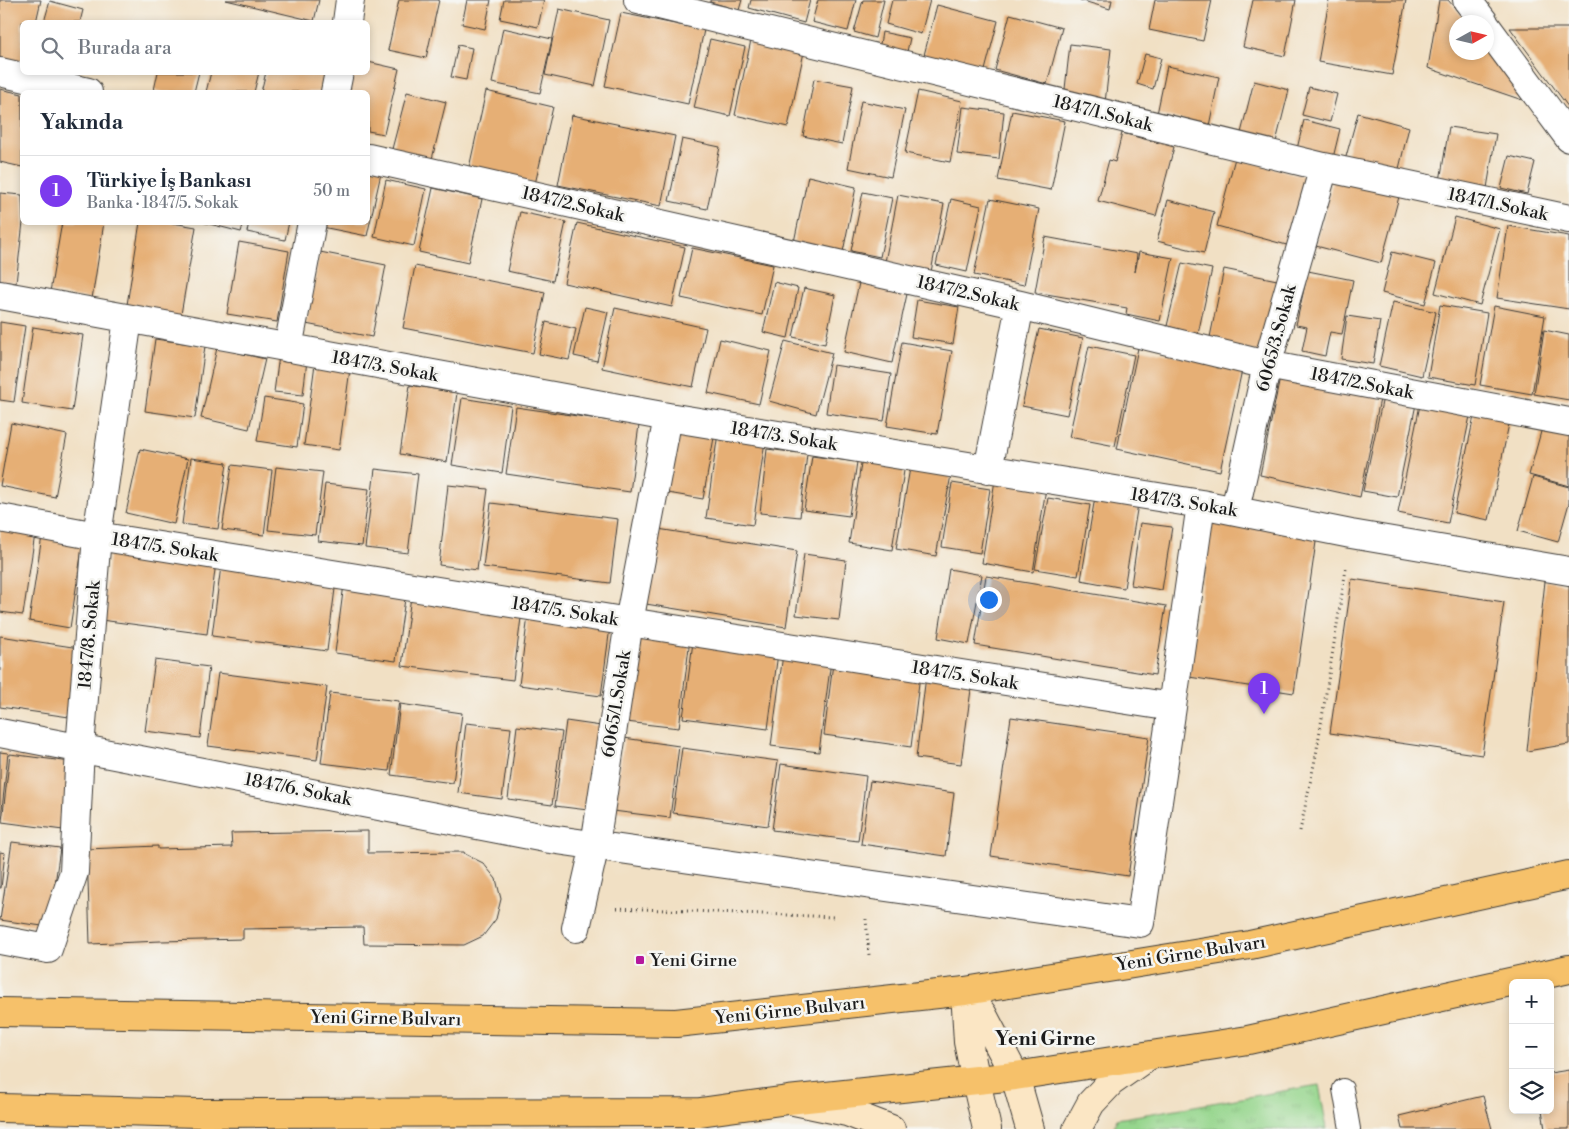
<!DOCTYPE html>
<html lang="tr">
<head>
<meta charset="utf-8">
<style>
  :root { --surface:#fff; --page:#f6f6f7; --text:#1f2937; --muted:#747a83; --line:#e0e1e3; --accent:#7c3aed }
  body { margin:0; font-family:"Libre Bodoni",serif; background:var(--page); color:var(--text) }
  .controls { position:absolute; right:15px; bottom:15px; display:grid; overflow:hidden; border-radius:8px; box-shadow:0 2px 8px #0003 }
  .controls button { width:45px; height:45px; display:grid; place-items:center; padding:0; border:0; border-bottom:1px solid var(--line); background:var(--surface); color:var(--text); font:25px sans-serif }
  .compass { position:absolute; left:1449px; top:15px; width:45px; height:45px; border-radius:50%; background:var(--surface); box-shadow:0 2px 8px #0003; rotate:82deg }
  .you { position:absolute; left:988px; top:599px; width:18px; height:18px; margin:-12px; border:4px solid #fff; border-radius:50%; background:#1a73e8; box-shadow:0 0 0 8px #1a73e833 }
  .badge { display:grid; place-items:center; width:32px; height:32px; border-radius:50%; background:var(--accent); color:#fff; font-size:16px; font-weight:700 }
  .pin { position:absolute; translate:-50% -41px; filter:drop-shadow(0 1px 2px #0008) }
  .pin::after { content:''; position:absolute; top:26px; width:18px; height:15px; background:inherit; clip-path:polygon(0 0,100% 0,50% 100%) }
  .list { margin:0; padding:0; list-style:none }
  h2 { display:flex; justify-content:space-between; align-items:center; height:65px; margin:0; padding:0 20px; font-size:21px }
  h2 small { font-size:16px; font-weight:400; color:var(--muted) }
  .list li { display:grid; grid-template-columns:32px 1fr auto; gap:15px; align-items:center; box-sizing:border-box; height:70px; padding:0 20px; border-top:1px solid var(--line) }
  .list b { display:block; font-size:19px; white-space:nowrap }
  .list p { margin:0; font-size:16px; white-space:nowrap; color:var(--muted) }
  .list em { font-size:16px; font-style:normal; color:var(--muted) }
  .icon { flex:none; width:28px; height:28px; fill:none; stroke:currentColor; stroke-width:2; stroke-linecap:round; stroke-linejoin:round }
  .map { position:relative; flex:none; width:1569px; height:1129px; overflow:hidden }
  .search { position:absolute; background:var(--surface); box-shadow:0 2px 8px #0003; left:20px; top:20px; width:350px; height:55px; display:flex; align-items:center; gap:12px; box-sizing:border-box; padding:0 18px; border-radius:8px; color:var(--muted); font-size:19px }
  .panel { position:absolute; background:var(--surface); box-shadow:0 2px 8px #0003; left:20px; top:90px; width:350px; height:135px; border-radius:8px }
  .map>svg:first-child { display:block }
  .grass { fill:url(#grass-tufts); stroke:#597954 }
  .building { fill:#e6af75 }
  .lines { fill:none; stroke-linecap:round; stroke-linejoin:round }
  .lane-casing { stroke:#3c3935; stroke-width:22 }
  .street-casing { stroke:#3c3935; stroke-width:30 }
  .secondary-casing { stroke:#3c3935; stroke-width:30 }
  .primary-casing { stroke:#3c3935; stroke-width:30 }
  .path { stroke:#3c3935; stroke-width:3; stroke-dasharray:1 4; stroke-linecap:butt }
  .lane { stroke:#fff; stroke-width:20 }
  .street { stroke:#fff; stroke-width:28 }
  .secondary { stroke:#fbe6c4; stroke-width:28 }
  .primary { stroke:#f6c16b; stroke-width:28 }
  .poi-dot { fill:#b5179e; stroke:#f6f6f2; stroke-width:2 }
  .labels { text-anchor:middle; stroke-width:5; stroke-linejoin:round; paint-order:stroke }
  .street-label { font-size:18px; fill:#1c1c1c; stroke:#f6f6f2 }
  .poi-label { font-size:18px; fill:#1c1c1c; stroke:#f6f6f2; text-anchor:start }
  .quarter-label { font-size:20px; font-weight:bold; fill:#1c1c1c; stroke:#f6f6f2 }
</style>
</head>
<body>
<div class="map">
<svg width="1569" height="1129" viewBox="0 0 1569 1129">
  <defs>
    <pattern id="grass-tufts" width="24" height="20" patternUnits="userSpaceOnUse" patternTransform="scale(1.25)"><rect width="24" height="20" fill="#96d68d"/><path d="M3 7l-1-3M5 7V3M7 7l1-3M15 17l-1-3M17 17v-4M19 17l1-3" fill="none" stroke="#81b779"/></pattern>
  </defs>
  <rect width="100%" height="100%" fill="#f6f6f2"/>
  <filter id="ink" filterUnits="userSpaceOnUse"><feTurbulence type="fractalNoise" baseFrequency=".02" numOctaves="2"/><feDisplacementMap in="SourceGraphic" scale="10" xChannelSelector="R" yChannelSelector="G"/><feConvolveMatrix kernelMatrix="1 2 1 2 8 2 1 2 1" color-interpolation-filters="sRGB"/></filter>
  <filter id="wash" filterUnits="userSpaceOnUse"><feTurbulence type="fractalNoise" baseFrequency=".0096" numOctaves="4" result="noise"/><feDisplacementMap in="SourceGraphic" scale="20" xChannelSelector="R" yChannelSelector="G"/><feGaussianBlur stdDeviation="1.12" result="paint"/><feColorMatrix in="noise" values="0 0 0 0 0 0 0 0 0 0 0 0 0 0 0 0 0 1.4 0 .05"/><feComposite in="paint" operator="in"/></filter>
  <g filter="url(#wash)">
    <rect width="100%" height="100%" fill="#f1e0c4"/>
    <path class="grass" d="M1319 1085 1327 1129H1113L1117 1119Z"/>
    <g id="blocks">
      <path class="building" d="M0 0H41L36 22H22V65L0 60Z
        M226 0H319L314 21Z
        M399 0H439L426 58 388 50Z
        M467 0H491L485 29 462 24Z
        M504 0H544L538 27 500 19Z
        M710 0H742L739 10 710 2Z
        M751 0H810L804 23 749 8Z
        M818 0H856L848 31 812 22Z
        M863 0H884L875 38 854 32Z
        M892 0H930L921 34 886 24Z
        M1080 0H1112L1110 9Z
        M1155 0H1212L1203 41 1149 30Z
        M1253 0H1296L1285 56 1243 47Z
        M1329 0H1406L1392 75 1318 62Z
        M1439 0H1448L1467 22H1456V52H1486V46L1534 104 1428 68Z
        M50 1 83 10 80 22H44Z
        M937 5 998 21 984 74 923 59Z
        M559 9 609 20 595 86 545 75Z
        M621 13 704 30 688 104 605 86Z
        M1010 14 1062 28 1047 84 995 70Z
        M503 28 552 39 540 93 492 83Z
        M1510 28H1569V108Z
        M882 32 910 38 906 56 879 50Z
        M710 39 745 47 730 116 694 108Z
        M751 40 804 52 788 127 735 115Z
        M1070 44 1111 49 1105 103 1064 98Z
        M458 45 472 48 466 80 451 77Z
        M1145 54 1161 58 1153 89 1137 84Z
        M368 62 399 69 384 134 368 131V92H347L351 72H368Z
        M1167 66 1219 77 1209 126 1157 114Z
        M158 72H199L194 92H164L154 90Z
        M211 72H259L254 92H206Z
        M266 72H327L322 92H261Z
        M814 79 853 86 842 144 803 136Z
        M1254 81 1289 90 1275 146 1240 137Z
        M1309 87 1337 94 1330 122 1302 115Z
        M0 89 22 94V167L0 162Z
        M486 91 553 107 535 184 469 168Z
        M918 91 962 101 950 162 905 153Z
        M407 92 446 102 432 159 392 149Z
        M861 101 905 110 891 177 848 168Z
        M963 107 1004 112 999 159 957 154Z
        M1012 111 1065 121 1051 190 998 180Z
        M1358 113 1409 127 1397 177 1344 164Z
        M572 115 675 136 661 206 558 185Z
        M1304 120 1340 129 1332 162 1296 153Z
        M1449 127 1496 134 1487 188 1440 181Z
        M1122 133 1174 147 1156 216 1098 201 1109 160 1115 162Z
        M682 139 720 147 707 209 669 201Z
        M1509 156 1535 162 1527 194 1501 188Z
        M1235 158 1312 178 1294 247 1217 226Z
        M368 166 382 169 367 236 322 227 323 222H368Z
        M808 176 856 187 843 252 794 242Z
        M1334 176 1400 193 1381 263 1316 246Z
        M386 180 426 189 414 246 374 237Z
        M433 188 482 199 468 263 419 252Z
        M863 192 892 198 880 257 851 251Z
        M0 193 22 195 23 222 16 283 0 281Z
        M898 195 944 204 931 272 885 262Z
        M951 199 981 206 967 272 936 265Z
        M990 199 1039 209 1024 285 974 275Z
        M1168 200 1214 212 1204 253 1157 241Z
        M520 212 566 222 553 281 507 271Z
        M1455 217 1500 229 1480 305 1435 293Z
        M62 222H104L92 299 50 292Z
        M140 222H167L196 227 180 320 126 311Z
        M202 222H244L241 232Z
        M249 222H289L285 240 247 232Z
        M577 223 685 247 672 307 564 283Z
        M1508 226 1569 236V309L1497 298Z
        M1045 237 1137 254 1135 272 1139 252 1173 258 1160 321 1126 314 1127 308 1035 292Z
        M239 242 289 251 277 322 227 314Z
        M692 248 773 265 762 315 681 298Z
        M320 252 386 265 372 337 306 324Z
        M1392 252 1436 263 1425 304 1382 293Z
        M1182 263 1212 269 1198 334 1167 326Z
        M415 266 545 292 533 353 403 328Z
        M1224 269 1277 280 1262 353 1209 342Z
        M1308 271 1353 280 1342 334 1330 332 1325 356 1302 351 1307 327 1296 325Z
        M774 282 798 288 788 338 763 332Z
        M859 283 907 294 892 363 844 352Z
        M804 288 835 295 825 344 793 337Z
        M917 300 959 307 953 344 911 337Z
        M1393 302 1436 312 1422 376 1379 366Z
        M1440 305 1487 313 1475 385 1428 377Z
        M1494 306 1545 316 1532 394 1480 385Z
        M585 307 608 312 597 361 574 356Z
        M615 308 706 328 693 387 602 368Z
        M1347 316 1380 321 1373 364 1341 359Z
        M0 322 25 326 14 402 0 400Z
        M546 322 576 329 569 360 539 354Z
        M33 327 83 335 72 411 22 403Z
        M1039 329 1083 338 1067 415 1022 406Z
        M1544 330 1569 335V400L1534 394Z
        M155 339 205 346 195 418 145 411Z
        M720 339 771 351 759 404 708 393Z
        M785 341 832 353 816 414 769 401Z
        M902 342 952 351 937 434 887 426Z
        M1089 346 1134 355 1115 446 1069 437Z
        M217 348 265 359 249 429 201 418Z
        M1138 348 1242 370 1220 471 1117 449Z
        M279 356 307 360 303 395 274 392Z
        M315 364 350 369 339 450 304 445Z
        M833 365 891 374 884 421 826 413Z
        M1281 373 1381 394 1360 497 1260 475Z
        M410 385 457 393 447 462 400 454Z
        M1383 397 1416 404 1397 497 1363 491Z
        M264 398 303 404 297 447 257 441Z
        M462 398 511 406 502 473 452 465Z
        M1420 405 1470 416 1448 523 1398 513Z
        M516 407 639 425 630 492 506 474Z
        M1475 411 1510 419 1489 520 1454 513Z
        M11 423 67 435 55 497 0 486Z
        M673 425 715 432 703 499 662 492Z
        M1542 428 1569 436V486L1529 475Z
        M718 433 765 441 753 525 706 518Z
        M140 449 188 459 174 524 126 513Z
        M767 449 807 454 800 517 760 513Z
        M812 456 857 462 849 516 804 510Z
        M862 457 905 464 892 550 849 543Z
        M191 458 227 463 218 529 182 524Z
        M232 465 272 470 264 535 222 530Z
        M276 467 323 472 315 535 268 530Z
        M910 468 951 475 936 556 896 549Z
        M375 469 418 474 408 553 365 548Z
        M1533 477 1569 487V503L1558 542 1518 531Z
        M995 480 1046 488 1033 572 982 563Z
        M952 483 990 489 980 553 942 547Z
        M325 484 369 489 362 546 318 541Z
        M448 485 488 489 477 570 439 565Z
        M1095 497 1138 504 1124 588 1081 580Z
        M1048 498 1090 505 1078 576 1035 569Z
        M491 503 618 519 610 583 483 567Z
        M1212 519 1317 535 1294 693 1189 677Z
        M1140 523 1172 527 1162 590 1131 585Z
        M0 528 35 534 23 615 0 612Z
        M658 529 797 551 786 627 646 604Z
        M42 536 83 542 70 628 29 621Z
        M110 548 216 562 207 634 101 620Z
        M804 554 846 560 839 620 796 615Z
        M221 566 336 581 327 651 212 636Z
        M949 569 982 575 969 644 938 638Z
        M986 576 1166 606 1155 675 975 645Z
        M1352 579 1504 602 1482 755 1330 733Z
        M1545 581 1569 585V744L1527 751Z
        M344 584 406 592 396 661 335 653Z
        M411 596 522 610 513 680 402 666Z
        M528 616 610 627 601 696 519 685Z
        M638 632 690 639 679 728 626 722Z
        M0 636 79 648 69 717 0 707Z
        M693 642 778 653 768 729 683 718Z
        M783 654 831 661 819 752 771 746Z
        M155 660 209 667 200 738 145 731Z
        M833 663 920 675 911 747 824 735Z
        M218 673 327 687 317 760 208 746Z
        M926 676 972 682 961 764 916 758Z
        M330 693 399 701 389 771 321 763Z
        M400 704 462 713 453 783 391 775Z
        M1011 717 1149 737 1128 876 991 856Z
        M566 721 608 727 596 811 555 806Z
        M466 723 511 728 502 799 458 793Z
        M517 726 562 732 552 805 508 799Z
        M624 738 679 746 670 818 613 811Z
        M682 748 778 761 768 826 673 813Z
        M0 752 8 753 1 818H0Z
        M10 754 71 762 63 830 2 822Z
        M781 764 866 776 858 841 772 830Z
        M870 781 954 793 946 856 861 844Z
        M368 831V853L464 852 465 854 483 863 496 879 501 899 496 919 483 936 464 945 364 944 363 927 243 929V939L161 941 90 944 87 849 158 846V849L232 847 231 833Z
        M12 842 60 848 49 927 0 920Z
        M0 852 5 853 1 888H0Z
        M1569 1070V1129H1545L1542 1110H1550V1073Z
        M1483 1096 1492 1129H1402L1399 1116Z"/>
    </g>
  </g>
  <g filter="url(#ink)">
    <use href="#blocks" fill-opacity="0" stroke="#3c3935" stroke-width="1"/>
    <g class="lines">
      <g class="lane-casing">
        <path id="lane" d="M1343 1089 1350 1129"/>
      </g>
      <g class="street-casing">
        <path id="street" d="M638 0 1324 167 1569 219
          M1467 0 1484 22
          M347 22 350 0
          M1486 26 1569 138
          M0 72 88 92
          M335 92 339 72
          M368 158 1020 305 1267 365 1569 422
          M0 295 668 417 1201 504 1351 534 1569 571
          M288 348 312 222
          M988 470 1020 305
          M1235 510 1267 365 1324 167
          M0 518 97 536 629 622 1172 707 1140 923 550 839 0 733
          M1172 707 1201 504
          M576 928 595 845 629 622 668 417
          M0 940 48 949 74 872 80 748 97 536 128 319"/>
      </g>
      <g class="secondary-casing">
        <path id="secondary" d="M965 991 983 1015 1015 1076 1030 1129
          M965 991 968 1042 976 1081 987 1129
          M794 1101 847 1112 891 1129
          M1077 1129 1091 1103 1111 1082 1148 1056"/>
      </g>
      <g class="primary-casing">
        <path id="primary" d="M0 1012 676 1023 965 991 1250 945 1569 875
          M0 1108 198 1113 700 1112 788 1100 1015 1076 1248 1040 1569 969"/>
      </g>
      <path class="path" d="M1300 831 1316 755 1346 569
        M617 908 835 917
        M866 919 869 955"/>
      <use href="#lane" class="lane"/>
      <use href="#street" class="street"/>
      <use href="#secondary" class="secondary"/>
      <use href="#primary" class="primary"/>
    </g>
  </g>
  <rect class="poi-dot" x="635" y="955" width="10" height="10" rx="2.5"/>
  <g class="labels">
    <g class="street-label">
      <text transform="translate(1103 113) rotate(14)" y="6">1847/1.Sokak</text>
      <text transform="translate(573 204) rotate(13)" y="6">1847/2.Sokak</text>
      <text transform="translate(1498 204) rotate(12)" y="6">1847/1.Sokak</text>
      <text transform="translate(968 293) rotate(13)" y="6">1847/2.Sokak</text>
      <text transform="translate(1276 338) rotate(-75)" y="6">6065/3.Sokak</text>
      <text transform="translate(385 366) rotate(10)" y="6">1847/3. Sokak</text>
      <text transform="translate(1362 383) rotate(11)" y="6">1847/2.Sokak</text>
      <text transform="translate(784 436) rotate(9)" y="6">1847/3. Sokak</text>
      <text transform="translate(1184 502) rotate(9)" y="6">1847/3. Sokak</text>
      <text transform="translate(165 547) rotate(9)" y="6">1847/5. Sokak</text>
      <text transform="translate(565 611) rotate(9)" y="6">1847/5. Sokak</text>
      <text transform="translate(89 635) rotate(-85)" y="6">1847/8. Sokak</text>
      <text transform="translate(965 675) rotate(9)" y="6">1847/5. Sokak</text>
      <text transform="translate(616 704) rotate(-81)" y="6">6065/1.Sokak</text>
      <text transform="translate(298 789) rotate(11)" y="6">1847/6. Sokak</text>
      <text transform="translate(1191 953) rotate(-9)" y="6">Yeni Girne Bulvarı</text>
      <text transform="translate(790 1010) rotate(-6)" y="6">Yeni Girne Bulvarı</text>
      <text transform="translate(386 1018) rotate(1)" y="6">Yeni Girne Bulvarı</text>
    </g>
    <g class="poi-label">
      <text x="650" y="966">Yeni Girne</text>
    </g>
    <g class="quarter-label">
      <text x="1045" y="1045">Yeni Girne</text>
    </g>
  </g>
</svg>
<div class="controls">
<button>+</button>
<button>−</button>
<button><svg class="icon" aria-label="layers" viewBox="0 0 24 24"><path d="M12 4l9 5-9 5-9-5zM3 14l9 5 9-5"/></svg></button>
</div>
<svg class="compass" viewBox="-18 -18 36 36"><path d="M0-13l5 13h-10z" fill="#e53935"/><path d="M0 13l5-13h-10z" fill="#747a83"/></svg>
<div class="you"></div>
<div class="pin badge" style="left:1264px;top:714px">1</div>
<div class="search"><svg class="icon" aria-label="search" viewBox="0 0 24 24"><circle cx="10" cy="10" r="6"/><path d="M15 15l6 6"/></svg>Burada ara</div>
<section class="panel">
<h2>Yakında<small></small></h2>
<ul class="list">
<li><span class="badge">1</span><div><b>Türkiye İş Bankası</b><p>Banka · 1847/5. Sokak</p></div><em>50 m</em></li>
</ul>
</section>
</div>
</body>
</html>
